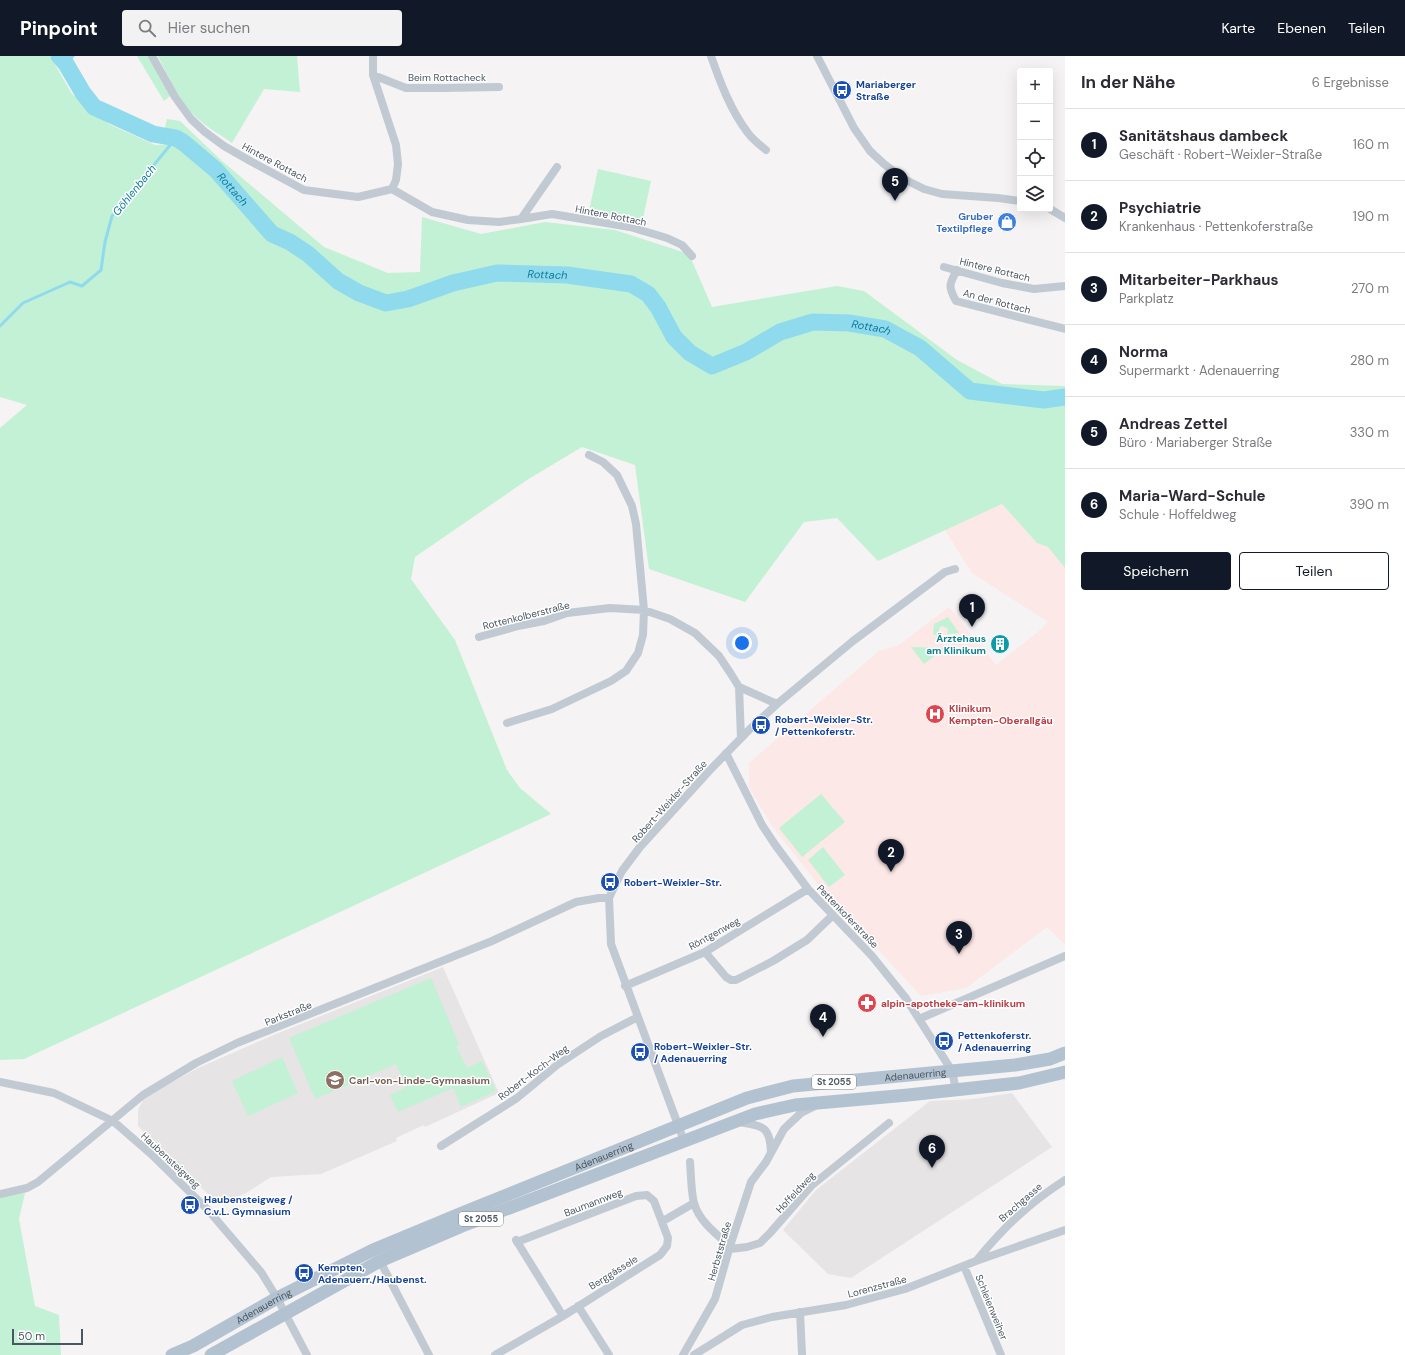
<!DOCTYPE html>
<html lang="de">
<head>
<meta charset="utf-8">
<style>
  :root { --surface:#fff; --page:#f2f2f3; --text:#2b2b33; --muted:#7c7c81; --line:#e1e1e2; --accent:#111827 }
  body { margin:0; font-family:"DM Sans",sans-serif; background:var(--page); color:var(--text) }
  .controls { position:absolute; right:12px; top:12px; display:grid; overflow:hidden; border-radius:4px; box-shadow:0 4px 16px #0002 }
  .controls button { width:36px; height:36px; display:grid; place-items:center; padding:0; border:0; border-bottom:1px solid var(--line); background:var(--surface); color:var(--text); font:20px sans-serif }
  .scale { position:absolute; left:12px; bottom:10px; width:71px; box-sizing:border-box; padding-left:4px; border:2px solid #4a5661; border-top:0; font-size:11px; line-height:14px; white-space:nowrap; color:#4a5661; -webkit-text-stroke:3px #fff; paint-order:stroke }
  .you { position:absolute; left:742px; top:587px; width:14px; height:14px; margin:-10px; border:3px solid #fff; border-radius:50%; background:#1a73e8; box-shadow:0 0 0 6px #1a73e833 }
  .badge { display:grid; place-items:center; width:26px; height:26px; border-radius:50%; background:var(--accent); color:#fff; font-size:13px; font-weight:700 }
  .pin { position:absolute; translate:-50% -33px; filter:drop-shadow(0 1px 2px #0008) }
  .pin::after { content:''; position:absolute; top:21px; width:14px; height:12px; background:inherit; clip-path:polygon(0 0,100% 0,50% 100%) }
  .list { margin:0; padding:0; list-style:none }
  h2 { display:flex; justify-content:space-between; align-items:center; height:52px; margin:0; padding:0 16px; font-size:17px }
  h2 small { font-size:13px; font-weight:400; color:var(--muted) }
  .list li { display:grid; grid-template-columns:26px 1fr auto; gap:12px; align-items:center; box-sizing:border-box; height:72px; padding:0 16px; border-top:1px solid var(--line) }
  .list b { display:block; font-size:15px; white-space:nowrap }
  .list p { margin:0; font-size:13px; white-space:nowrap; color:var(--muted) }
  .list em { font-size:13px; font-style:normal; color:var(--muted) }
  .actions { display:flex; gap:8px; padding:12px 16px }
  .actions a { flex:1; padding:9px 0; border:1px solid var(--accent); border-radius:4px; text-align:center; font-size:14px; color:var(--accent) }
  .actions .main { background:var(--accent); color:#fff }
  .icon { flex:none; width:22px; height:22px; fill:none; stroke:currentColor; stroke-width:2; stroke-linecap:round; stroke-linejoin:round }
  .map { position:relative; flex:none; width:1065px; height:1299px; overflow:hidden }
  header { display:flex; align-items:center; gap:24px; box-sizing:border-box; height:56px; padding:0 20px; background:var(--accent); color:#fff }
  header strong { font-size:19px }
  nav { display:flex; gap:22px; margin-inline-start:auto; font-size:14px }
  .search { width:280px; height:36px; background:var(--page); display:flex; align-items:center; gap:10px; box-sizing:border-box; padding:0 14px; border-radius:4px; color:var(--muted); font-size:15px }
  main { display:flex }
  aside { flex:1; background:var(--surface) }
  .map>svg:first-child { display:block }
  .education { fill:#e6e4e5 }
  .medical { fill:#fce8e6 }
  .green { fill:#c3f1d5 }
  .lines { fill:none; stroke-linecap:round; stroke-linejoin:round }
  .stream { stroke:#90daee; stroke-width:3 }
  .river { stroke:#90daee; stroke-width:17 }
  .street { stroke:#c1cad2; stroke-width:8 }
  .primary { stroke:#b3c2d1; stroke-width:13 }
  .labels { text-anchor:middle; stroke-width:3; stroke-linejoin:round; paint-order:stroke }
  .shield { fill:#fff; stroke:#808990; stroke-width:1 }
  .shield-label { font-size:9px; font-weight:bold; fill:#4a5661 }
  .street-label { font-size:10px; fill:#4a5661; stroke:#fff }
  .transit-label { font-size:10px; font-weight:bold; fill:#164399; stroke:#fff; text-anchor:start }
  .shop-label { font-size:10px; font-weight:bold; fill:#366cbe; stroke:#fff; text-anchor:end }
  .culture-label { font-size:10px; font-weight:bold; fill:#0d838f; stroke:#fff; text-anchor:end }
  .health-label { font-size:10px; font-weight:bold; fill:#be3a42; stroke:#fff; text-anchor:start }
  .education-label { font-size:10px; font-weight:bold; fill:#785e54; stroke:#fff; text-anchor:start }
  .water-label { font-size:11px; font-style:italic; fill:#0c7c9b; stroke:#fff }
</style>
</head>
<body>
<header>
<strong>Pinpoint</strong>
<div class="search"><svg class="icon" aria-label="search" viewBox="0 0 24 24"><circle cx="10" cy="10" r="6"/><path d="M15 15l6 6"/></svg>Hier suchen</div>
<nav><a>Karte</a><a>Ebenen</a><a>Teilen</a></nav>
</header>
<main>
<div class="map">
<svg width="1065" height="1299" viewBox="0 0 1065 1299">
  <rect width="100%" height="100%" fill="#f5f3f3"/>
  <path class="education" d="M443 911 499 1037 425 1071 424 1069 400 1080 396 1082 397 1085 321 1118 271 1121 246 1137 219 1149 138 1070V1054L144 1042 198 1012 276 978Z
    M1012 1037 1052 1091 851 1222 828 1218 783 1174 816 1134 930 1045 973 1043Z"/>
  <path class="medical" d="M1002 448 1037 487 1048 491 1065 512V889L1047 871 966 932 921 940 818 828 772 770 749 731V707L879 595 899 589 949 551 996 609 1038 576 1048 566 972 517 945 474Z"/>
  <path class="green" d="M0 0H50L72 38 109 68 155 89 178 88 165 71 167 63 180 65 222 105 324 191 388 217 420 216 422 161 481 178 545 166 615 174 689 198 712 251 837 230 864 235 957 304 1002 328 1065 330V512L1048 491 1037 487 1002 448 878 505 837 462 804 466 745 546 649 513 635 409 582 391 527 424 415 501 411 523 455 584 507 714 520 732 551 758 24 1003 0 1004V372L27 349 0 341Z
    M137 0H149L170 40 164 45Z
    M158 0H297L300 36 264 33 232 87C218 77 201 68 190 55 176 39 167 18 158 0Z
    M598 113 651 125 642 167 589 155Z
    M948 561 959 577 947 578 948 573 943 570 939 572V579H933L934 568Z
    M911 591 945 592 924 608Z
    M821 738 845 766 802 801 779 772Z
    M823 791 845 819 829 831 808 804Z
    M431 922 459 988 456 990 467 1012 482 1005 496 1035 461 1051 453 1032 398 1056 390 1039 406 1031 396 1008 315 1043 289 982Z
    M282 1001 298 1037 248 1060 232 1025Z
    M25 1137 19 1163 35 1250 59 1259 61 1299H0V1141Z"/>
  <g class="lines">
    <path class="stream" d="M66 8 73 0
      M0 270 23 247 70 226 82 230 101 214 105 186 112 160 176 82"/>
    <path class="river" id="s1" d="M59 0 66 8 83 37 94 51 153 78 176 82 184 87 216 114 272 178 290 186 308 198 338 225 359 237 386 247 408 243 453 227 497 217 567 219 631 228 648 238 658 251 674 281 690 297 712 310 746 296 780 276 813 266 849 267 885 273 920 292 970 335 1044 344 1065 341"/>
    <path class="street" d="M152 0 175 41 191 63 205 76 224 90 252 106 304 134 358 141 392 133 432 156 468 164 499 166 521 163 557 111
      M373 0V19L396 89 398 108 396 124 392 133
      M711 0C720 26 731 55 748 77 753 84 760 89 766 94
      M817 0 854 72 870 95 884 108 904 123 924 133 942 138 998 142 1020 145
      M373 19 406 32H444L499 31
      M1050 153 1065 162
      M521 163 552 158 630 171 667 182 682 189 692 200
      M944 211 1002 227 1034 233 1065 230
      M957 214C949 228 948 231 956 245L1065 273
      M479 581 518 570 544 565 567 557 610 552 644 554 670 563 695 577 719 600 731 618 739 631 741 682
      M739 631 777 648
      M507 667 552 653 611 625 626 615 638 597 643 579 644 554 636 468 632 450 617 419 603 406 589 399
      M726 697 762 769 776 790 808 833 872 900 905 941 952 1015 956 1034
      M705 896 726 921 731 924H736L773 905 807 884 833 859
      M625 930 705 896 808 833
      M919 963 1065 900
      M0 1026 54 1037 113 1065 151 1098 208 1154 261 1216 277 1242 307 1299
      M738 1066C762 1070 770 1069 771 1096
      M684 1085 611 888 609 842 615 829 622 815 640 791 710 714 750 673 777 648 853 585 945 516 955 513
      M441 1090 517 1042 557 1009 601 980 638 961
      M690 1106C691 1117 691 1136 694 1147 699 1165 716 1178 730 1190
      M0 1138 27 1132 38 1126 143 1039 196 1007 237 987 492 885 576 846 599 842H609
      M663 1165 694 1147
      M516 1184 563 1260
      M730 1193 747 1191 760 1187 770 1177 811 1130 889 1067
      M977 1204C1004 1171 1029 1147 1065 1124
      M380 1205 429 1299
      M964 1210 1001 1299
      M578 1250 609 1299
      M800 1256 802 1298
      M495 1299 563 1260 660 1199 667 1190 668 1182 654 1145 647 1139 636 1140 517 1186
      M683 1299 715 1243 730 1190 751 1126 766 1106 784 1073 801 1057 815 1050
      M694 1299 742 1269 772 1261 846 1249 905 1233 976 1205 1065 1174"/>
    <g class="primary">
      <path id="s2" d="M172 1299 193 1290 277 1242 373 1194 467 1155 747 1042 793 1030 1015 1009 1050 1003 1065 997"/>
      <path d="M211 1299 380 1205 462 1170 755 1058 795 1049 908 1039 1019 1027 1065 1016"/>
    </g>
  </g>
  <defs>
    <g id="bus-disc" transform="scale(1)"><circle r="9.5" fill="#1a4fb4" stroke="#fff"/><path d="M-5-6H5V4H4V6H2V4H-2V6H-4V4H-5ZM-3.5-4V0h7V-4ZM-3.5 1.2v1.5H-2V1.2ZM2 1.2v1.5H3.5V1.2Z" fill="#fff"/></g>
    <g id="shop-disc" transform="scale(1)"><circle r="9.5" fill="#3f7fe0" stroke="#fff"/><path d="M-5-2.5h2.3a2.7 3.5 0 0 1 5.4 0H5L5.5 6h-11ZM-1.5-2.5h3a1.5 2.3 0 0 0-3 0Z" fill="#fff"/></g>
    <g id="building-disc" transform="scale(1)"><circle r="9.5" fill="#0f9aa8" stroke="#fff"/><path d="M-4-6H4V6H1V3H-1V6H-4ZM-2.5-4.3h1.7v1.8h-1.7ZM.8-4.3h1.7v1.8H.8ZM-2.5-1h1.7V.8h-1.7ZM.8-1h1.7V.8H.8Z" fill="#fff"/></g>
    <g id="hospital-disc" transform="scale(1)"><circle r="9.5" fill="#e0444e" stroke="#fff"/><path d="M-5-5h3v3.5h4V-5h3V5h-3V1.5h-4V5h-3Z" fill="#fff"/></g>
    <g id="pharmacy-disc" transform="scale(1)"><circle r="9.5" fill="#e0444e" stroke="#fff"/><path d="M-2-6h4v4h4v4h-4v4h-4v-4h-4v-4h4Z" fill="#fff"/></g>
    <g id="school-disc" transform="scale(1)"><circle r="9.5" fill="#8d6e63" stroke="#fff"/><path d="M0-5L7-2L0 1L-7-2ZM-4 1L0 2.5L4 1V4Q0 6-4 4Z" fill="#fff"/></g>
  </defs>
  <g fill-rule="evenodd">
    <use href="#bus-disc" x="842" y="34"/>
    <use href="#shop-disc" x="1007" y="166"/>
    <use href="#building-disc" x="1000" y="588"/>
    <use href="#hospital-disc" x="935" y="658"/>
    <use href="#bus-disc" x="761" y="669"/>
    <use href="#bus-disc" x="610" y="826"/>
    <use href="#pharmacy-disc" x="867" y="947"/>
    <use href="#bus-disc" x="944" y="985"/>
    <use href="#bus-disc" x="640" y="996"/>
    <use href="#school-disc" x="335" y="1024"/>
    <use href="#bus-disc" x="190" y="1149"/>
    <use href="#bus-disc" x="304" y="1217"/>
  </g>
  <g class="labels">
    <g class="shield">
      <rect x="812" y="1019" width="44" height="14" rx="3"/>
      <rect x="459" y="1156" width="44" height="14" rx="3"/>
    </g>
    <g class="shield-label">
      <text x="834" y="1029">St 2055</text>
      <text x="481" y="1166">St 2055</text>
    </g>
    <g class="street-label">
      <text x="447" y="25">Beim Rottacheck</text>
      <text transform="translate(275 106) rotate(28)" y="4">Hintere Rottach</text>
      <text transform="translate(611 159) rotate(11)" y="4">Hintere Rottach</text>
      <text transform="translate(995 213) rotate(14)" y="4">Hintere Rottach</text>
      <text transform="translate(997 245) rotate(15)" y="4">An der Rottach</text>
      <text transform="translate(526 559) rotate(-14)" y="4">Rottenkolberstraße</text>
      <text transform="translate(669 745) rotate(-48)" y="4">Robert-Weixler-Straße</text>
      <text transform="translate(848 860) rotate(46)" y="4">Pettenkoferstraße</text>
      <text transform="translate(714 877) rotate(-29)" y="4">Röntgenweg</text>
      <text transform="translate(288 957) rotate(-22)" y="4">Parkstraße</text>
      <text transform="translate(533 1016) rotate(-37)" y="4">Robert-Koch-Weg</text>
      <text dy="4" stroke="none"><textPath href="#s2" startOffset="801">Adenauerring</textPath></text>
      <text dy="4" stroke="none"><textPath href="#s2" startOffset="476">Adenauerring</textPath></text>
      <text transform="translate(171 1104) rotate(43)" y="4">Haubensteigweg</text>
      <text transform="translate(795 1136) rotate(-47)" y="4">Hoffeldweg</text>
      <text transform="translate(593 1146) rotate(-21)" y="4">Baumannweg</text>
      <text transform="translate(1020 1146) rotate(-41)" y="4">Brachgasse</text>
      <text transform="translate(719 1195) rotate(-74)" y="4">Herbststraße</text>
      <text transform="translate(613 1216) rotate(-32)" y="4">Berggässele</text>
      <text transform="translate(877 1230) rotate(-15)" y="4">Lorenzstraße</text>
      <text dy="4" stroke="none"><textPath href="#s2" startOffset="104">Adenauerring</textPath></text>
      <text transform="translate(992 1251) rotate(68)" y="4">Schleienweiher</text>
    </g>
    <g class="transit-label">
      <text x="856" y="32">Mariaberger<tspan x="856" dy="12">Straße</tspan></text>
      <text x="775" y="667">Robert-Weixler-Str.<tspan x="775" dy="12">/ Pettenkoferstr.</tspan></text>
      <text x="624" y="830">Robert-Weixler-Str.</text>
      <text x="958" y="983">Pettenkoferstr.<tspan x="958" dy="12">/ Adenauerring</tspan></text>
      <text x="654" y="994">Robert-Weixler-Str.<tspan x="654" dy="12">/ Adenauerring</tspan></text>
      <text x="204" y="1147">Haubensteigweg /<tspan x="204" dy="12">C.v.L. Gymnasium</tspan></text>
      <text x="318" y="1215">Kempten,<tspan x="318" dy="12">Adenauerr./Haubenst.</tspan></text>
    </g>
    <g class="shop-label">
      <text x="993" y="164">Gruber<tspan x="993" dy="12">Textilpflege</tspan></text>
    </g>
    <g class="culture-label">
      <text x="986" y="586">Ärztehaus<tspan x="986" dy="12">am Klinikum</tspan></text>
    </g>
    <g class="health-label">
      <text x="949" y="656">Klinikum<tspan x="949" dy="12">Kempten-Oberallgäu</tspan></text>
      <text x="881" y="951">alpin-apotheke-am-klinikum</text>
    </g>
    <g class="education-label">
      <text x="349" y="1028">Carl-von-Linde-Gymnasium</text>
    </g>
    <g class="water-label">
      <text dy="4" stroke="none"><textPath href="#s1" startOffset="227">Rottach</textPath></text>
      <text transform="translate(134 134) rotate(-51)" y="4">Göhlenbach</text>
      <text dy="4" stroke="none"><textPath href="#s1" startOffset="587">Rottach</textPath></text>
      <text dy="4" stroke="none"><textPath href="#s1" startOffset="959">Rottach</textPath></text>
    </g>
  </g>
</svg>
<div class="controls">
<button>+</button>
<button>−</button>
<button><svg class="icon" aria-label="locate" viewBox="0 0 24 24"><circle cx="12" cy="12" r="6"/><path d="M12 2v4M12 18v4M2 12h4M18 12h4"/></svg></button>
<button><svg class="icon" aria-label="layers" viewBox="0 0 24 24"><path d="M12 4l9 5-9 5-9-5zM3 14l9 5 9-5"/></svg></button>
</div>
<div class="scale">50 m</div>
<div class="you"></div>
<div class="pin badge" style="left:972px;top:571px">1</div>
<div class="pin badge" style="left:891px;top:816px">2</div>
<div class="pin badge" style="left:959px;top:898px">3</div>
<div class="pin badge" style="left:823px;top:981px">4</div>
<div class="pin badge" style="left:895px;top:145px">5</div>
<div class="pin badge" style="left:932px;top:1112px">6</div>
</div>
<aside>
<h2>In der Nähe<small>6 Ergebnisse</small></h2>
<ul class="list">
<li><span class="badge">1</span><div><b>Sanitätshaus dambeck</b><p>Geschäft · Robert-Weixler-Straße</p></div><em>160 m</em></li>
<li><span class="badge">2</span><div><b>Psychiatrie</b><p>Krankenhaus · Pettenkoferstraße</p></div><em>190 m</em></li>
<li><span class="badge">3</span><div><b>Mitarbeiter-Parkhaus</b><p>Parkplatz</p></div><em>270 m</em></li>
<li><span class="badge">4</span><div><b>Norma</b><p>Supermarkt · Adenauerring</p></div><em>280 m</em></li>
<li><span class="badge">5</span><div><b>Andreas Zettel</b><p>Büro · Mariaberger Straße</p></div><em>330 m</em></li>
<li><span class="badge">6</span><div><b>Maria-Ward-Schule</b><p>Schule · Hoffeldweg</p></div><em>390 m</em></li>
</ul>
<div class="actions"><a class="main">Speichern</a><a>Teilen</a></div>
</aside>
</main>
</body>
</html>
